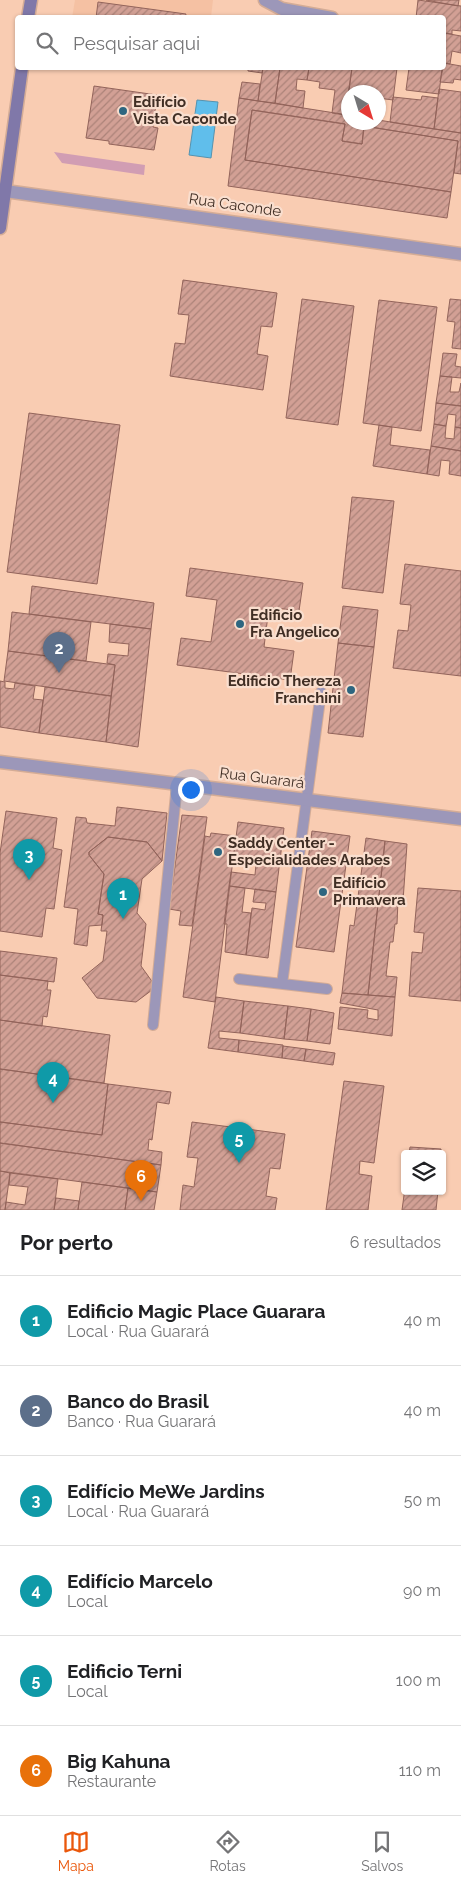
<!DOCTYPE html>
<html lang="pt">
<head>
<meta charset="utf-8">
<style>
  :root { --surface:#fff; --page:#f6f6f6; --text:#202124; --muted:#757577; --line:#e0e0e0; --accent:#ea580c }
  body { margin:0; font-family:Raleway,sans-serif; background:var(--page); color:var(--text) }
  .controls { position:absolute; right:15px; bottom:15px; display:grid; overflow:hidden; border-radius:5px; box-shadow:0 1px 4px #0004 }
  .controls button { width:45px; height:45px; display:grid; place-items:center; padding:0; border:0; border-bottom:1px solid var(--line); background:var(--surface); color:var(--text); font:25px sans-serif }
  .compass { position:absolute; left:341px; top:85px; width:45px; height:45px; border-radius:50%; background:var(--surface); box-shadow:0 1px 4px #0004; rotate:142deg }
  .you { position:absolute; left:190px; top:789px; width:18px; height:18px; margin:-12px; border:4px solid #fff; border-radius:50%; background:#1a73e8; box-shadow:0 0 0 8px #1a73e833 }
  .badge { display:grid; place-items:center; width:32px; height:32px; border-radius:50%; background:var(--accent); color:#fff; font-size:16px; font-weight:700 }
  .pin { position:absolute; translate:-50% -41px; filter:drop-shadow(0 1px 2px #0008) }
  .pin::after { content:''; position:absolute; top:26px; width:18px; height:15px; background:inherit; clip-path:polygon(0 0,100% 0,50% 100%) }
  .list { margin:0; padding:0; list-style:none }
  h2 { display:flex; justify-content:space-between; align-items:center; height:65px; margin:0; padding:0 20px; font-size:21px }
  h2 small { font-size:16px; font-weight:400; color:var(--muted) }
  .list li { display:grid; grid-template-columns:32px 1fr auto; gap:15px; align-items:center; box-sizing:border-box; height:90px; padding:0 20px; border-top:1px solid var(--line) }
  .list b { display:block; font-size:19px; white-space:nowrap }
  .list p { margin:0; font-size:16px; white-space:nowrap; color:var(--muted) }
  .list em { font-size:16px; font-style:normal; color:var(--muted) }
  .icon { flex:none; width:28px; height:28px; fill:none; stroke:currentColor; stroke-width:2; stroke-linecap:round; stroke-linejoin:round }
  .map { position:relative; flex:none; width:461px; height:1210px; overflow:hidden }
  .search { position:absolute; background:var(--surface); box-shadow:0 1px 4px #0004; left:15px; right:15px; top:15px; height:55px; display:flex; align-items:center; gap:12px; box-sizing:border-box; padding:0 18px; border-radius:5px; color:var(--muted); font-size:19px }
  .sheet { height:605px; background:var(--surface) }
  nav { display:flex; justify-content:space-around; align-items:center; box-sizing:border-box; height:70px; border-top:1px solid var(--line); background:var(--surface); font-size:14px; color:var(--muted) }
  nav a { display:grid; justify-items:center; gap:2px }
  nav .on { color:var(--accent) }
  .map>svg:first-child { display:block }
  .built { fill:#f5c1a3 }
  .green { fill:#d19db3 }
  .water { fill:#60beeb; stroke:#5693af }
  .building { fill:url(#building-hatch); stroke:#93645b }
  .lines { fill:none; stroke-linecap:round; stroke-linejoin:round }
  .service-casing { stroke:#d4ac96; stroke-width:12 }
  .minor-casing { stroke:#d4ac96; stroke-width:15 }
  .secondary-casing { stroke:#d4ac96; stroke-width:15 }
  .service { stroke:#9c97b9; stroke-width:10 }
  .minor { stroke:#9c97b9; stroke-width:12 }
  .secondary { stroke:#8078a9; stroke-width:12 }
  .poi-dot { fill:#2e6680; stroke:#f9dece; stroke-width:2 }
  .labels { text-anchor:middle; stroke-width:4.5; stroke-linejoin:round; paint-order:stroke }
  .poi-label { font-size:15px; font-weight:bold; fill:#402e24; stroke:#f9dece; text-anchor:start }
  .street-label { font-size:15px; fill:#402e24; stroke:#f9dece }
</style>
</head>
<body>
<div class="map">
<svg width="461" height="1210" viewBox="0 0 461 1210">
  <defs>
    <pattern id="building-hatch" width="6" height="6" patternUnits="userSpaceOnUse" patternTransform="scale(1.25)"><rect width="6" height="6" fill="#d2a095"/><path d="M-1 1l2-2M0 6l6-6M5 7l2-2" fill="none" stroke="#ac8379"/></pattern>
  </defs>
  <rect width="100%" height="100%" fill="#f9ccb2"/>
  <path class="built" d="M75 0H213L211 17 72 18Z"/>
  <path class="green" d="M54 152 145 165 144 175 62 163Z"/>
  <path class="water" d="M197 100 218 102 211 158 189 155Z"/>
  <path class="building" d="M418 0 461 6V31L452 30V34L444 33V18H416Z
    M426 0H459L458 6Z
    M98 2 186 14 185 18H96Z
    M444 33 461 36V53L452 51 450 64 444 63Z
    M444 63 461 66V80L454 79 453 83 440 82Z
    M248 68H263L262 73 248 71Z
    M263 68H280L275 103 258 101Z
    M280 68H309L307 80 297 79 296 90 305 91 303 108 275 103Z
    M309 68H352L345 115 332 113 335 90 319 88 320 82 307 80Z
    M352 68H397L393 100 378 98V92H348V98Z
    M409 68H442L439 94 406 90Z
    M242 82 260 84 258 101 239 98Z
    M94 86 157 95 153 127 158 128 154 150 109 144V141L86 138Z
    M439 89 461 92V133L434 129Z
    M422 96 438 98 434 129 390 122 393 97 421 100Z
    M239 98 348 115V122H378V120L461 133V174L454 173 458 141 364 126 362 144 342 141 345 124 252 110 245 160 451 192 447 218 228 186Z
    M252 110 345 124 342 141 362 144 364 126 458 141 451 192 245 160Z
    M183 280 277 293 272 327 261 326 257 354 268 356 263 390 170 376 175 343 185 344 189 315 178 314Z
    M302 299 354 306 338 425 286 418Z
    M450 299 461 300V349L452 348 455 322 447 321Z
    M379 300 437 307 421 431 363 423Z
    M443 353 457 354 455 366 461 367V378L440 376Z
    M440 376 452 377 450 392H459L461 383V406L436 403Z
    M436 403 461 406V428L455 427 456 415 448 414 446 426 434 424Z
    M29 413 120 425 97 584 7 572Z
    M434 424 446 426 445 438 454 439 455 427 461 428V451L431 446Z
    M379 425 392 427 390 445 430 450 427 474 373 466Z
    M431 446 461 451V476L449 474 450 461 441 460 439 476 427 474Z
    M352 497 394 501 383 593 342 588Z
    M405 564 461 571V676L393 668 398 630 408 631 411 605 400 604Z
    M190 568 303 583 299 611 269 607 264 647 294 651 290 680 177 665 181 638 211 642 217 600 186 596Z
    M32 586 154 603 151 629 29 614Z
    M343 606 378 610 374 647 338 643Z
    M12 612 91 622 86 661 8 651Z
    M110 624 151 629 138 747 106 742 115 665 107 663 108 654 128 656 129 644 109 642Z
    M338 643 374 647 363 737 328 733Z
    M8 651 115 665 111 696 4 681Z
    M0 681 5 682V688L14 689 15 683 35 686 33 699 43 700 39 733 0 727Z
    M45 687 111 696 106 742 39 733Z
    M117 807 167 813 162 861 147 842 108 837 89 852V855L104 874 98 914 103 915 102 925 89 926 87 946 74 944 78 909 64 907 76 817 86 818 87 823 115 826Z
    M6 811 57 818 53 848 62 850 54 909 46 908 42 937 0 931V853Z
    M182 815 207 817 192 926 179 925 181 911 169 909Z
    M238 822 284 828 276 892 229 886 231 872 255 875 256 864 233 861Z
    M312 831 350 836 334 952 296 947Z
    M211 833 236 836 215 1002 183 997 205 836 210 837Z
    M108 837 147 842 162 861 142 879 137 913 146 924 141 966 156 987 136 1002 97 998 82 978 103 961 107 931H101L103 915 98 914 104 874 89 855V852Z
    M366 838 385 841 368 995 342 993 350 925 354 926Z
    M385 841 407 844 403 901 398 900 397 924H395L393 942H390L386 976 397 977 395 997 368 995Z
    M229 886 245 888 242 912 251 913 246 955 225 952 227 924H224Z
    M418 888 461 891V1001L409 996 412 952 422 953 424 933 414 932Z
    M255 889 276 892 268 958 246 955 252 908 265 910 266 903 253 902Z
    M0 951 57 958 54 982 0 975Z
    M0 975 48 981 47 990H51L47 1017 43 1016 42 1026 0 1020Z
    M342 993 395 997 392 1036 338 1029 340 1007 368 1010 367 1018 378 1020V1010L340 1003Z
    M216 997 244 1001 240 1033 219 1031V1038L239 1040 238 1052 208 1048Z
    M244 1001 288 1006 284 1039 240 1033Z
    M288 1006 311 1009 307 1041 284 1039Z
    M311 1009 334 1013 330 1044 307 1041Z
    M0 1020 110 1035 104 1083 0 1069Z
    M239 1040 283 1045 282 1058 238 1052Z
    M283 1046 306 1049 304 1061 282 1058Z
    M306 1049 335 1053 333 1065 304 1061Z
    M0 1069 108 1084 102 1135 0 1122Z
    M344 1081 384 1086 374 1163 360 1161 359 1174 372 1176 368 1210H326Z
    M108 1084 171 1092 169 1104 157 1102 152 1140 149 1139 148 1150 162 1152 161 1165 0 1143V1122L102 1135Z
    M192 1122 285 1134 280 1169 270 1168 266 1196 277 1198 275 1210H180L183 1185 194 1187 198 1158 187 1157Z
    M0 1143 161 1165 157 1192 0 1171Z
    M410 1147 441 1149V1154H409Z
    M0 1171 10 1173 5 1210H0Z
    M10 1173 58 1179 54 1210H5L6 1202 25 1205 28 1187 9 1185Z
    M82 1182 128 1188 125 1210H78Z
    M128 1188 157 1192 154 1210H125Z
    M405 1188V1191H438L436 1210H402Z
    M56 1198 79 1201 78 1210H54Z"/>
  <g class="lines">
    <g class="service-casing">
      <path id="service" d="M239 979 327 989
        M282 984 321 692
        M153 1025 177 784"/>
    </g>
    <g class="minor-casing">
      <path id="minor" d="M265 0 282 9 332 18
        M5 191 461 254
        M0 762 461 819"/>
    </g>
    <g class="secondary-casing">
      <path id="secondary" d="M28 18 31 0
        M0 228 22 68"/>
    </g>
    <use href="#service" class="service"/>
    <use href="#minor" class="minor"/>
    <use href="#secondary" class="secondary"/>
  </g>
  <g class="poi-dot">
    <circle cx="123" cy="111" r="5"/>
    <circle cx="240" cy="624" r="5"/>
    <circle cx="351" cy="690" r="5"/>
    <circle cx="218" cy="852" r="5"/>
    <circle cx="323" cy="892" r="5"/>
  </g>
  <g class="labels">
    <g class="poi-label">
      <text x="133" y="107">Edifício<tspan x="133" dy="17">Vista Caconde</tspan></text>
      <text x="250" y="620">Edificio<tspan x="250" dy="17">Fra Angelico</tspan></text>
      <text x="341" y="686" text-anchor="end">Edificio Thereza<tspan x="341" dy="17">Franchini</tspan></text>
      <text x="228" y="848">Saddy Center -<tspan x="228" dy="17">Especialidades Arabes</tspan></text>
      <text x="333" y="888">Edifício<tspan x="333" dy="17">Primavera</tspan></text>
    </g>
    <g class="street-label">
      <text transform="translate(235 205) rotate(8)" y="5">Rua Caconde</text>
      <text transform="translate(262 778) rotate(7)" y="5">Rua Guarará</text>
    </g>
  </g>
</svg>
<div class="controls">
<button><svg class="icon" aria-label="layers" viewBox="0 0 24 24"><path d="M12 4l9 5-9 5-9-5zM3 14l9 5 9-5"/></svg></button>
</div>
<svg class="compass" viewBox="-18 -18 36 36"><path d="M0-13l5 13h-10z" fill="#e53935"/><path d="M0 13l5-13h-10z" fill="#757577"/></svg>
<div class="you"></div>
<div class="pin badge" style="left:123px;top:919px;background:#0f9aa8">1</div>
<div class="pin badge" style="left:59px;top:673px;background:#5c6f8a">2</div>
<div class="pin badge" style="left:29px;top:880px;background:#0f9aa8">3</div>
<div class="pin badge" style="left:53px;top:1103px;background:#0f9aa8">4</div>
<div class="pin badge" style="left:239px;top:1163px;background:#0f9aa8">5</div>
<div class="pin badge" style="left:141px;top:1201px;background:#e8710a">6</div>
<div class="search"><svg class="icon" aria-label="search" viewBox="0 0 24 24"><circle cx="10" cy="10" r="6"/><path d="M15 15l6 6"/></svg>Pesquisar aqui</div>
</div>
<section class="sheet">
<h2>Por perto<small>6 resultados</small></h2>
<ul class="list">
<li><span class="badge" style="background:#0f9aa8">1</span><div><b>Edificio Magic Place Guarara</b><p>Local · Rua Guarará</p></div><em>40 m</em></li>
<li><span class="badge" style="background:#5c6f8a">2</span><div><b>Banco do Brasil</b><p>Banco · Rua Guarará</p></div><em>40 m</em></li>
<li><span class="badge" style="background:#0f9aa8">3</span><div><b>Edifício MeWe Jardins</b><p>Local · Rua Guarará</p></div><em>50 m</em></li>
<li><span class="badge" style="background:#0f9aa8">4</span><div><b>Edifício Marcelo</b><p>Local</p></div><em>90 m</em></li>
<li><span class="badge" style="background:#0f9aa8">5</span><div><b>Edificio Terni</b><p>Local</p></div><em>100 m</em></li>
<li><span class="badge" style="background:#e8710a">6</span><div><b>Big Kahuna</b><p>Restaurante</p></div><em>110 m</em></li>
</ul>
</section>
<nav>
<a class="on"><svg class="icon" aria-label="map" viewBox="0 0 24 24"><path d="M3 6l6-2 6 2 6-2v14l-6 2-6-2-6 2zM9 4v14M15 6v14"/></svg>Mapa</a>
<a><svg class="icon" aria-label="directions" viewBox="0 0 24 24"><path d="M12 3l9 9-9 9-9-9zM9 14v-3h6M13 9l2 2-2 2"/></svg>Rotas</a>
<a><svg class="icon" aria-label="saved" viewBox="0 0 24 24"><path d="M7 4h10v16l-5-4-5 4z"/></svg>Salvos</a>
</nav>
</body>
</html>
